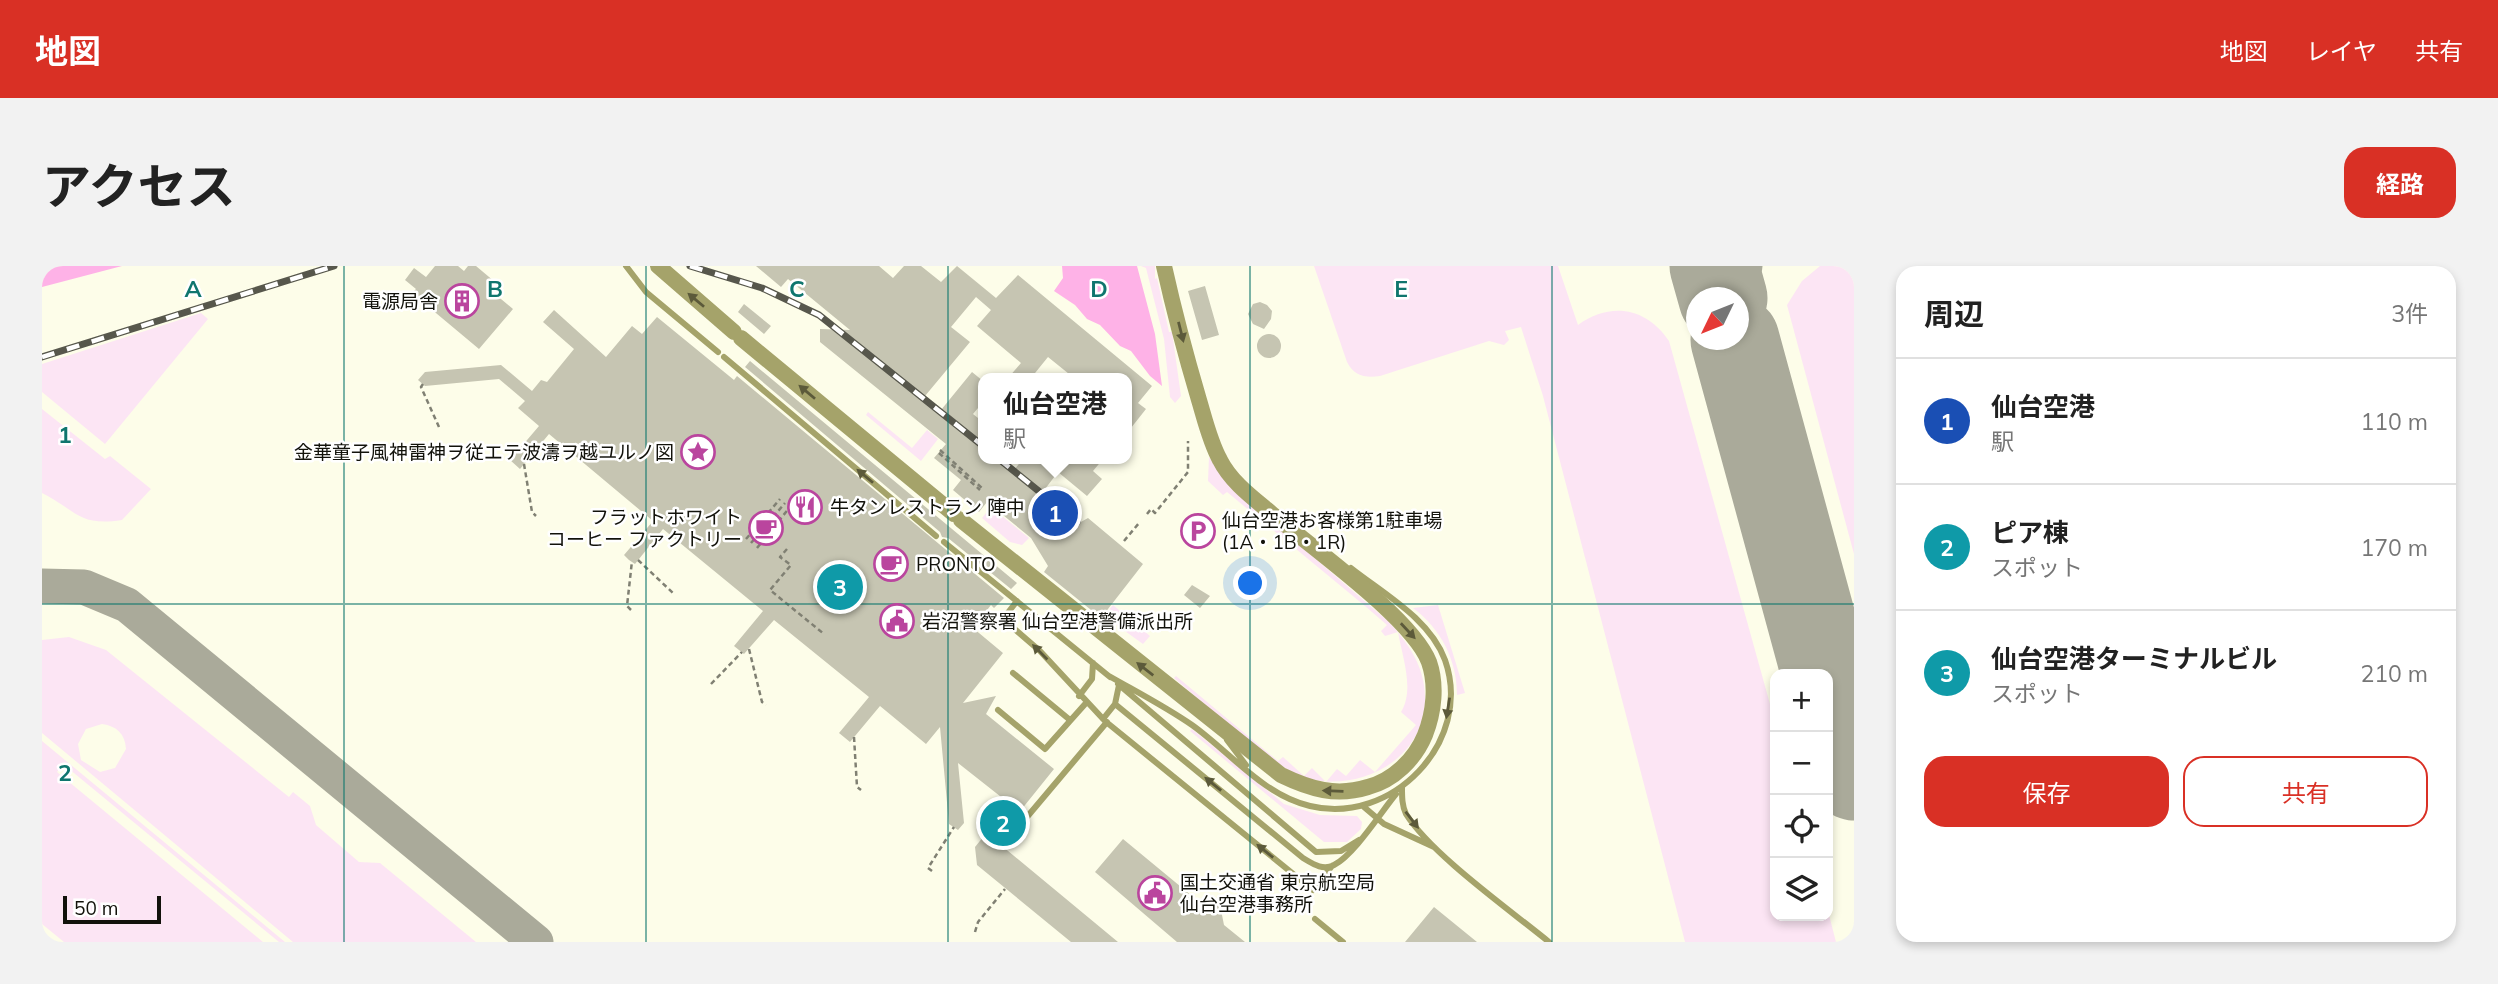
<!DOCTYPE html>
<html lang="ja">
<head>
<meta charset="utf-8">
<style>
  :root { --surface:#fff; --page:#f2f2f2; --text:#222; --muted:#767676; --line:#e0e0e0; --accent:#d93025 }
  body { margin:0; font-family:Mulish,"Noto Sans JP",sans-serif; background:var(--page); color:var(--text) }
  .controls { position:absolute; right:21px; bottom:21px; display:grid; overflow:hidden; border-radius:14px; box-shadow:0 4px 10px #0003 }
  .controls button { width:63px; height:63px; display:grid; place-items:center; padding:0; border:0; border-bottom:2px solid var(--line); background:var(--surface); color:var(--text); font:35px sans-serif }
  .compass { position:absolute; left:1644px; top:21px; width:63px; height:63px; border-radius:50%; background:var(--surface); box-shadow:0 4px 10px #0003; rotate:227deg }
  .scale { position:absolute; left:21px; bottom:18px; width:98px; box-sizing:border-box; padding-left:7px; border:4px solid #12120b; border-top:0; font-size:19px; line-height:24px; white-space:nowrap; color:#12120b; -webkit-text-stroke:5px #fff; paint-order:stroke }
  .you { position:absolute; left:1209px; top:318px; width:24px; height:24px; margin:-18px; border:5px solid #fff; border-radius:50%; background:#1a73e8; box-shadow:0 0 0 10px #1a73e833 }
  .badge { display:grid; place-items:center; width:46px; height:46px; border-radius:50%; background:var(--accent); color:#fff; font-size:23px; font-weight:700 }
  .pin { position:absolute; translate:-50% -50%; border:4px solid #fff; box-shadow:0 2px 7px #0006 }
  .popup { position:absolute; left:936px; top:107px; width:154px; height:91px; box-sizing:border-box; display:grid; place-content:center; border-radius:14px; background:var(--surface); filter:drop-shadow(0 2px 5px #0005); font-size:23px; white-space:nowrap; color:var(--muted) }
  .popup b { font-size:26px; color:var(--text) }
  .popup::after { content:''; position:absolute; left:50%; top:100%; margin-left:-14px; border:14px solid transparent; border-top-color:var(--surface) }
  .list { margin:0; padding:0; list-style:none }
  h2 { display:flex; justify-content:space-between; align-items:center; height:91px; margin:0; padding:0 28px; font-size:30px }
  h2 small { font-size:23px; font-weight:400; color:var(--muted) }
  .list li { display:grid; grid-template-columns:46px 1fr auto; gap:21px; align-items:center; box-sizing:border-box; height:126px; padding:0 28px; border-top:2px solid var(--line) }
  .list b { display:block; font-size:26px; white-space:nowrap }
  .list p { margin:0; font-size:23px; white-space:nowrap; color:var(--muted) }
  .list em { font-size:23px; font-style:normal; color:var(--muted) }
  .actions { display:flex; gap:14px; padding:21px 28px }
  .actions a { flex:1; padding:16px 0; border:2px solid var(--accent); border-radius:21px; text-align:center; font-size:24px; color:var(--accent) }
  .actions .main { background:var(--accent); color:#fff }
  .icon { flex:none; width:38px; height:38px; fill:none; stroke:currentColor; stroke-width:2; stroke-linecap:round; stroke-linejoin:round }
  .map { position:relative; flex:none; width:1812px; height:676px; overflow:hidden; border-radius:21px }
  header { display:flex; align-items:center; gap:42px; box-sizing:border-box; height:98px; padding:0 35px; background:var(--accent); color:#fff }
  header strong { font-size:33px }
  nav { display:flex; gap:38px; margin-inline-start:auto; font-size:24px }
  .intro { display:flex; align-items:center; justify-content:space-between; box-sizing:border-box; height:168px; padding:0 42px }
  h1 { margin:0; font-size:49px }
  .button { padding:18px 32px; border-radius:21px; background:var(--accent); color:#fff; font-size:24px; font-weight:700 }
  main { display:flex; gap:42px; padding:0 42px }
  aside { flex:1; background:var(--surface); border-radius:21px; box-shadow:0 4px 10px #0003 }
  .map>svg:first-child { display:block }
  .green { fill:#fce5f4; fill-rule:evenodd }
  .water { fill:#feb2e7 }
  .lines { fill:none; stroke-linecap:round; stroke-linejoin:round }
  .taxiway { stroke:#aaaa9a; stroke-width:35 }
  .runway { stroke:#aaaa9a; stroke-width:89 }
  .building { fill:#c6c5b2 }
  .path { stroke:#808073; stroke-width:2.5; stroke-dasharray:5 3.5; stroke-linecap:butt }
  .service { stroke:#a5a36a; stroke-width:6 }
  .tertiary { stroke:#a5a36a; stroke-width:16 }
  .rail-casing { stroke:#57574c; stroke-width:7 }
  .rail { stroke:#fff; stroke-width:4.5; stroke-dasharray:13; stroke-linecap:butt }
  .oneway { fill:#5c5a3a }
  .grid { fill:none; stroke:#0f766e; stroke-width:2; stroke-opacity:0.55 }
  .labels { text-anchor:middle; stroke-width:5; stroke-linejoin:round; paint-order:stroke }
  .poi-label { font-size:19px; fill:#12120b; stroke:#fff; text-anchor:start }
  .grid-label { font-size:23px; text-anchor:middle; font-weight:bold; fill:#0f766e; stroke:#fff; stroke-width:5; stroke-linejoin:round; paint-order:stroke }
</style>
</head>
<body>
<header>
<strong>地図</strong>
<nav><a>地図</a><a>レイヤ</a><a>共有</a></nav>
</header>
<div class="intro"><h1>アクセス</h1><a class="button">経路</a></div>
<main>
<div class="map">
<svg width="1812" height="676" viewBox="0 0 1812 676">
  <rect width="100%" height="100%" fill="#fdfde9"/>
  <path class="green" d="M1099 0H1113V13L1115 12 1127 66H1130L1139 130 1133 137 1128 131 1122 73 1104 2Z
    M1272 0H1516L1536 59C1569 35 1605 42 1627 75L1733 456V650H1786V645L1794 676H1643L1501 130 1479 61 1463 65 1467 74 1462 79 1447 75 1338 110C1323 112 1312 110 1305 96Z
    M1778 0H1812V288L1745 39 1760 15Z
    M159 47 166 53 63 178 0 126V98Z
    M0 143 63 193 68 190 109 223 80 254C37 261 34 244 0 227Z
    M826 146 870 182 885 164 896 173 879 195 824 149Z
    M1167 191 1183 215 1347 356C1367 378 1383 401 1383 432 1384 493 1318 527 1264 512 1230 502 1162 437 1132 412L1134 410 1236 495 1241 491 1262 510 1270 502 1284 516 1295 503 1304 510 1318 494 1333 506 1374 459 1359 446C1373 424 1360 390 1356 366L1343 370 1339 365 1345 359 1323 340 1185 226 1181 229 1166 215Z
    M949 241 987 272 980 279 968 276 940 252Z
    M1071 339 1108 370 1101 378 1062 350Z
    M1396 339 1423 427 1415 429C1415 394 1399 363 1371 342Z
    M27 371 64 384 247 531 251 526 268 540 274 559 317 596 338 597 434 676H251L0 467V374ZM60 458C75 460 83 468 84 483L73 502 58 506 39 494 36 478 44 463Z
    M1150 463 1242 538 1278 549 1315 550 1320 556 1319 563 1305 576H1282L1148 465Z
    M0 475 243 676H237L21 498 15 506 221 676H22L0 658Z"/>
  <path class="water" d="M0 0H80L0 21Z
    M1020 0H1095L1113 68 1120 120 1108 110 1089 85 1078 80 1058 59 1045 53 1033 39 1012 25 1021 12Z"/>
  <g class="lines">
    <path class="taxiway" d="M1689 32 1703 0
      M0 320 42 321 85 339 494 676"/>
    <path class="runway" d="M1672 0 1681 32
      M1693 74 1784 408
      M1786 414 1812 510"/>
  </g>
  <path class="building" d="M393 0H416L422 5 426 0H434L453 16 447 23 471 43 437 83 370 27 374 23 363 14 372 2 384 11Z
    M714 0H837L851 12 862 0H879L899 16 915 0 954 32 976 9 1110 120 1096 137 1104 143 1085 167V112H1032L1006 91 989 112H966L979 97 935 60 949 44 934 31 909 61 928 76 883 130 899 144 930 106 941 115V136L931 148 941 156V193H958L972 204 981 193H1061L1051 205 1060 213 1045 230 1016 206 1000 227 1037 257 1046 252 1101 298 1059 352 1002 306 1006 300 989 272 945 236 937 246 911 224 919 214 892 192 904 178 778 76V63L808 64 746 13 739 21Z
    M1163 20 1177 69 1160 74 1146 25Z
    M1218 36 1225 39 1230 45 1229 53 1222 63 1211 58 1206 48 1211 38Z
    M702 38 729 60 722 68 696 46Z
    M512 44 564 91 590 60 600 68 615 51 692 114 695 110 962 332 952 342 949 339 931 362 961 387 921 437 954 430 944 448 1012 503 954 575 1076 676H1029L935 599 933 581 968 538 916 497 922 557 916 564 907 558 898 461 884 478 838 440 808 476 797 467 827 431 732 354 702 388 692 380 721 345 621 263 593 298 587 294 582 289 611 255 507 168 478 203 468 194 497 160 476 142 483 135 457 113 383 120 376 114 383 106 459 99 490 125 499 114 505 116 532 83 501 56Z
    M1215 80a12 12 0 1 1 24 0a12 12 0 1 1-24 0Z
    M708 95 904 258 975 317 969 323 906 272 900 271 898 266 703 101Z
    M1150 319 1168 330 1158 342 1142 329Z
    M1081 573 1150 630 1158 643 1178 639 1182 659 1203 676H1135L1053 606Z
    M1392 641 1435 676H1363Z"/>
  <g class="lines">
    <path class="path" d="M381 118 379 121 397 161
      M898 184 940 222
      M897 187 938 224
      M482 198 490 246 494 250
      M1105 248 1109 243 1113 247 1146 206V175
      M704 273 738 233
      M1082 275 1097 257
      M709 277 743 237
      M715 282 748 241
      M745 283 738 291 749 299 728 324 782 368
      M596 294 631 327
      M589 344 585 340 590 295
      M707 383 720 436 724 439
      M669 418 700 386
      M812 471 815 521 819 524
      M890 605 886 602 912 561
      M933 666 936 656 963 623"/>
    <path class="service" d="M584 0 604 26 676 86
      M682 91 894 270
      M902 276 1068 411
      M975 335 961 353 998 385 1063 455 1271 624 1290 600
      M971 407 1028 454
      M1067 410C1095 426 1124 441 1150 459 1188 486 1221 529 1268 540 1349 560 1432 476 1403 394 1388 353 1342 328 1309 302
      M1076 418 1274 586 1299 585 1317 574
      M1037 430 1050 413 1051 397
      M1073 438 1261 592C1271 598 1281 605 1292 599 1312 589 1339 546 1354 528
      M956 444 1003 483 1044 437
      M1061 453 1073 438 1077 419
      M1185 474 1204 499
      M1360 521C1360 531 1360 540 1364 548 1389 588 1468 644 1507 676
      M1322 541 1342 558 1392 581
      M985 551 1065 456
      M1273 653 1301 676"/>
    <path class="tertiary" d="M616 0 692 66
      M699 72 912 248
      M919 254 1239 509C1268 523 1294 531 1326 521 1352 514 1373 493 1383 469 1392 446 1395 419 1387 396 1371 353 1268 280 1229 247 1211 232 1189 216 1178 194 1168 176 1163 154 1157 134 1144 90 1132 45 1122 0"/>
    <g class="rail-casing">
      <path id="rail" d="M648 0 720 22 777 49 941 180
        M0 91 292 0
        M957 193 1035 256"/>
    </g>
    <use href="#rail" class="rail"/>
  </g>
  <defs><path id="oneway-solid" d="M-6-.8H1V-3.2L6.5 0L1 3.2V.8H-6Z" transform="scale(1.75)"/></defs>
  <g class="oneway">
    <use href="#oneway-solid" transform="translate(654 34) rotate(-140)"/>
    <use href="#oneway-solid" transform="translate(1139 66) rotate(76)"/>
    <use href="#oneway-solid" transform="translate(765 126) rotate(-140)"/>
    <use href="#oneway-solid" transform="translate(823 210) rotate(-140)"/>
    <use href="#oneway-solid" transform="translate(1366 365) rotate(47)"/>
    <use href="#oneway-solid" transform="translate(998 386) rotate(-135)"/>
    <use href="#oneway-solid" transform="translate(1103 403) rotate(-142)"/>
    <use href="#oneway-solid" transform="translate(1406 442) rotate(99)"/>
    <use href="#oneway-solid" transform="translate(1171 518) rotate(-141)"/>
    <use href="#oneway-solid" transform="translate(1291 525) rotate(-178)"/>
    <use href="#oneway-solid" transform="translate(1370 554) rotate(52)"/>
    <use href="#oneway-solid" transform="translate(1223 585) rotate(-141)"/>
  </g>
  <path class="grid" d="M302 0V676M604 0V676M906 0V676M1208 0V676M1510 0V676M0 338H1812"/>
  <defs>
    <g id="building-ring" transform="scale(1.75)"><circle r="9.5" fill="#fff" stroke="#ba459e" stroke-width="1.5"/><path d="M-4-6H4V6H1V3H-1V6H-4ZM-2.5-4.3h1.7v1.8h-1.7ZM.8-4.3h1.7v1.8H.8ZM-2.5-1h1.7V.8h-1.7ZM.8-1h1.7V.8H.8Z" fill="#ba459e"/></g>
    <g id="sight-ring" transform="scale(1.75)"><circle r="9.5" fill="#fff" stroke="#ba459e" stroke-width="1.5"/><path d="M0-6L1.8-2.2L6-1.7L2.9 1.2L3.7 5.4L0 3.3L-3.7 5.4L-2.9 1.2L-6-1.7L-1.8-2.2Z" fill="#ba459e"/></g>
    <g id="restaurant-ring" transform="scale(1.75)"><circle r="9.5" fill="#fff" stroke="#ba459e" stroke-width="1.5"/><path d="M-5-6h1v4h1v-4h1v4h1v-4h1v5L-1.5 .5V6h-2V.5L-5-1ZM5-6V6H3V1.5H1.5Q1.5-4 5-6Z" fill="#ba459e"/></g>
    <g id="cafe-ring" transform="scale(1.75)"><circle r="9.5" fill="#fff" stroke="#ba459e" stroke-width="1.5"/><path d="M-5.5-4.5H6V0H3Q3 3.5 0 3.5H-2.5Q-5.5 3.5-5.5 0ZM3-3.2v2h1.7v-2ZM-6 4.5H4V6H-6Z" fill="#ba459e"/></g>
    <g id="parking-ring" transform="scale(1.75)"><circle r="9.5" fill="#fff" stroke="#ba459e" stroke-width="1.5"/><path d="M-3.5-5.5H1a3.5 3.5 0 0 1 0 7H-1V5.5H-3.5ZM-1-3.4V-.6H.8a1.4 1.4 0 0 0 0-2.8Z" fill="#ba459e"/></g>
    <g id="civic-ring" transform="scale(1.75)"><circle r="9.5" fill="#fff" stroke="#ba459e" stroke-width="1.5"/><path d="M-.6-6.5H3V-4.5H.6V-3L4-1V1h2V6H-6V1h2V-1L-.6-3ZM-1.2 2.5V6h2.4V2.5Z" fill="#ba459e"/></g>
  </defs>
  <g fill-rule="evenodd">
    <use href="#building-ring" x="420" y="35"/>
    <use href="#sight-ring" x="656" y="186"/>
    <use href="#restaurant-ring" x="763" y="241"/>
    <use href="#cafe-ring" x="724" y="262"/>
    <use href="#parking-ring" x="1156" y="265"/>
    <use href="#cafe-ring" x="849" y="298"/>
    <use href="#civic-ring" x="855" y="355"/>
    <use href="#civic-ring" x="1113" y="627"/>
  </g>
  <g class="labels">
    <g class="poi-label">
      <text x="396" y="42" text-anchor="end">電源局舎</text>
      <text x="632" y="193" text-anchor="end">金華童子風神雷神ヲ従エテ波濤ヲ越ユルノ図</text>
      <text x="788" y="248">牛タンレストラン 陣中</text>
      <text x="700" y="258" text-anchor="end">フラットホワイト<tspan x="700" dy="22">コーヒー ファクトリー</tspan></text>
      <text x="1180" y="261">仙台空港お客様第1駐車場<tspan x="1180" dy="22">(1A・1B・1R)</tspan></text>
      <text x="874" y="305">PRONTO</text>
      <text x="880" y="362">岩沼警察署 仙台空港警備派出所</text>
      <text x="1138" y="623">国土交通省 東京航空局<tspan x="1138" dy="22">仙台空港事務所</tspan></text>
    </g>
  </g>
  <g class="grid-label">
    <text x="151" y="31">A</text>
    <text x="453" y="31">B</text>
    <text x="755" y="31">C</text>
    <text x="1057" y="31">D</text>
    <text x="1359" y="31">E</text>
    <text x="23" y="177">1</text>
    <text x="23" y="515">2</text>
  </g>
</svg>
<div class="controls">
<button>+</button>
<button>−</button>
<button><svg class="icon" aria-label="locate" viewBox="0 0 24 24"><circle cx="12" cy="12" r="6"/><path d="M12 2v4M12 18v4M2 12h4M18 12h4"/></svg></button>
<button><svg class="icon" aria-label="layers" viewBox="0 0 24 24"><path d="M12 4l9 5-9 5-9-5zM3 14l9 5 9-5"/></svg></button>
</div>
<svg class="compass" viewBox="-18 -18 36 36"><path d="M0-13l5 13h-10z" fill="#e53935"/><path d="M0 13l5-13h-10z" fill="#767676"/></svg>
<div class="scale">50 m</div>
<div class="you"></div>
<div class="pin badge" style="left:1013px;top:247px;background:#1a4fb4">1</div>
<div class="popup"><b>仙台空港</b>駅</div>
<div class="pin badge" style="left:961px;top:557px;background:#0f9aa8">2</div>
<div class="pin badge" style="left:798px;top:321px;background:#0f9aa8">3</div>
</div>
<aside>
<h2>周辺<small>3件</small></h2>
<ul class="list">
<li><span class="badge" style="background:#1a4fb4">1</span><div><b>仙台空港</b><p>駅</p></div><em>110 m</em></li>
<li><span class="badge" style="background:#0f9aa8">2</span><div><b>ピア棟</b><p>スポット</p></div><em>170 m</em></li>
<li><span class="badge" style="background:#0f9aa8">3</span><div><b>仙台空港ターミナルビル</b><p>スポット</p></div><em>210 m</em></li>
</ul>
<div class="actions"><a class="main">保存</a><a>共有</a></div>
</aside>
</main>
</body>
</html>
